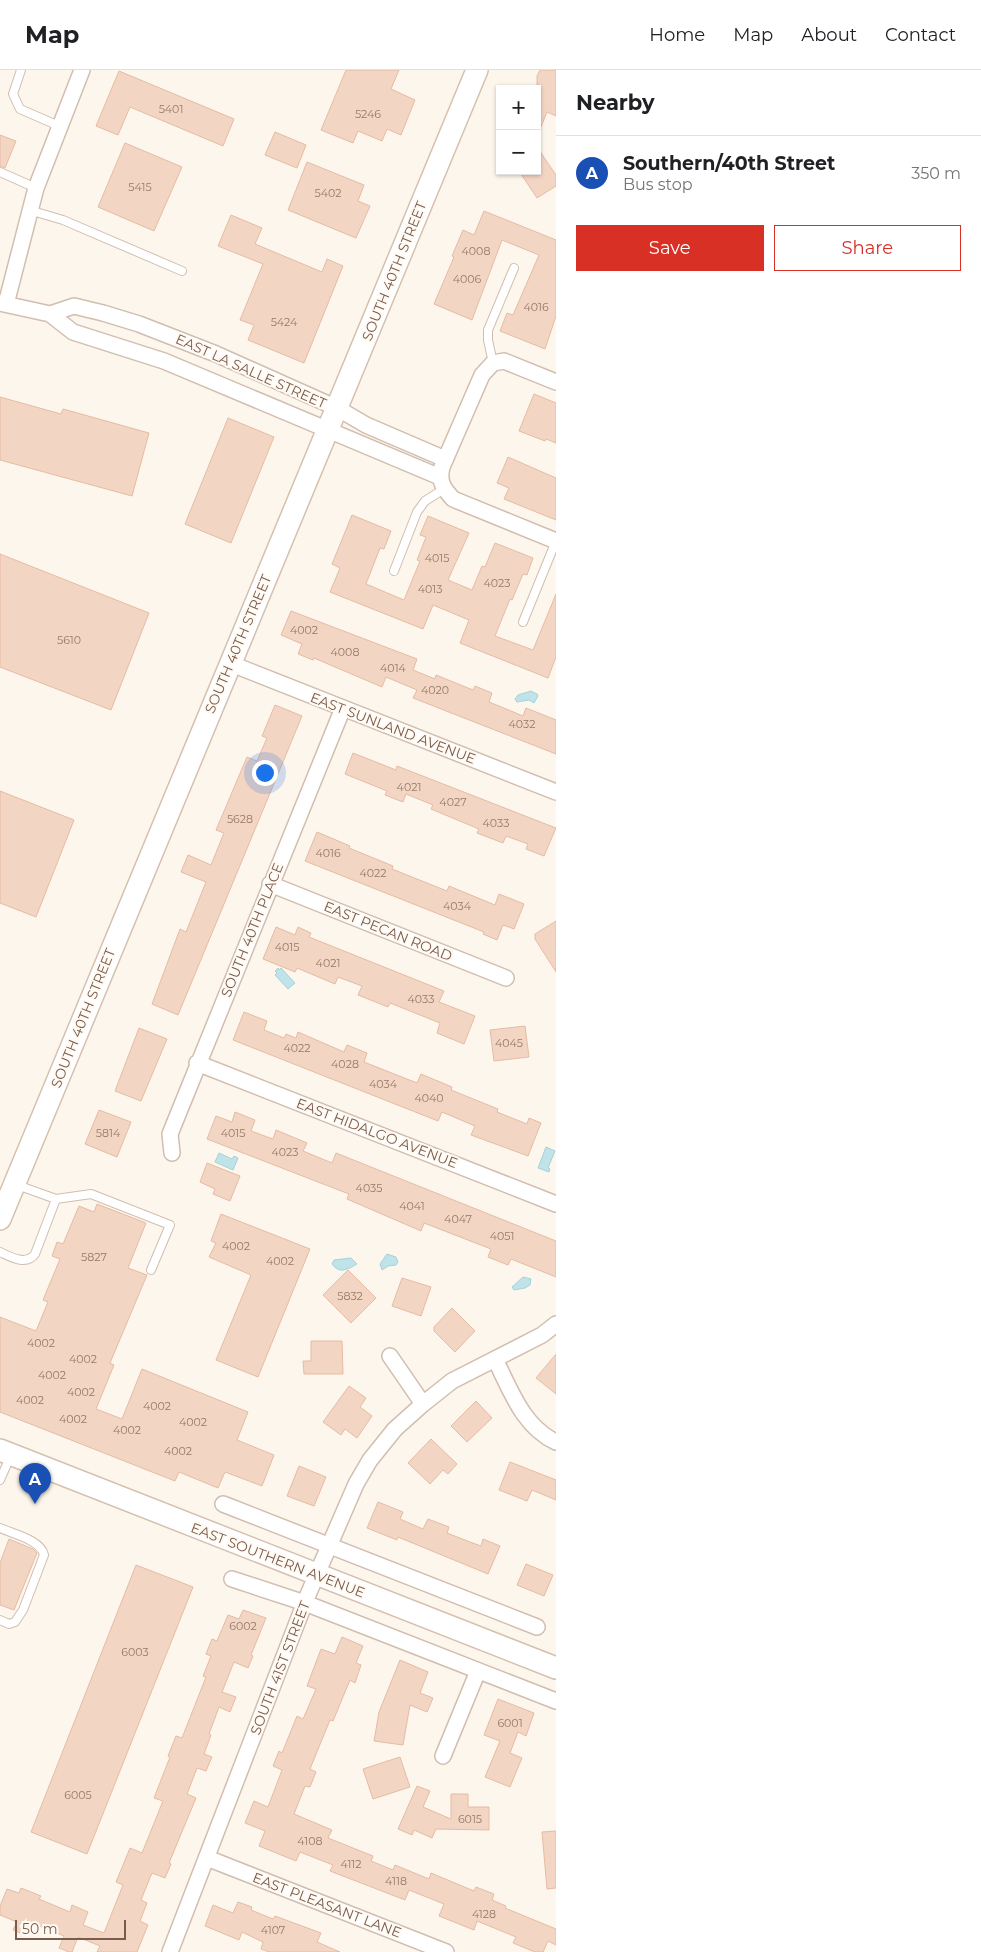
<!DOCTYPE html>
<html lang="en">
<head>
<meta charset="utf-8">
<style>
  :root { --surface:#fff; --page:#f6f6f6; --text:#202124; --muted:#757577; --line:#e0e0e0; --accent:#d93025 }
  body { margin:0; font-family:Montserrat,sans-serif; background:var(--page); color:var(--text) }
  .controls { position:absolute; right:15px; top:15px; display:grid; overflow:hidden; border-radius:0px; box-shadow:0 1px 4px #0004 }
  .controls button { width:45px; height:45px; display:grid; place-items:center; padding:0; border:0; border-bottom:1px solid var(--line); background:var(--surface); color:var(--text); font:25px sans-serif }
  .scale { position:absolute; left:15px; bottom:12px; width:111px; box-sizing:border-box; padding-left:5px; border:2px solid #7a5c4d; border-top:0; font-size:14px; line-height:18px; white-space:nowrap; color:#7a5c4d; -webkit-text-stroke:4px #fffaf3; paint-order:stroke }
  .you { position:absolute; left:264px; top:702px; width:18px; height:18px; margin:-12px; border:4px solid #fff; border-radius:50%; background:#1a73e8; box-shadow:0 0 0 8px #1a73e833 }
  .badge { display:grid; place-items:center; width:32px; height:32px; border-radius:50%; background:var(--accent); color:#fff; font-size:16px; font-weight:700 }
  .pin { position:absolute; translate:-50% -41px; filter:drop-shadow(0 1px 2px #0008) }
  .pin::after { content:''; position:absolute; top:26px; width:18px; height:15px; background:inherit; clip-path:polygon(0 0,100% 0,50% 100%) }
  .list { margin:0; padding:0; list-style:none }
  h2 { display:flex; justify-content:space-between; align-items:center; height:65px; margin:0; padding:0 20px; font-size:21px }
  h2 small { font-size:16px; font-weight:400; color:var(--muted) }
  .list li { display:grid; grid-template-columns:32px 1fr auto; gap:15px; align-items:center; box-sizing:border-box; height:75px; padding:0 20px; border-top:1px solid var(--line) }
  .list b { display:block; font-size:19px; white-space:nowrap }
  .list p { margin:0; font-size:16px; white-space:nowrap; color:var(--muted) }
  .list em { font-size:16px; font-style:normal; color:var(--muted) }
  .actions { display:flex; gap:10px; padding:15px 20px }
  .actions a { flex:1; padding:11px 0; border:1px solid var(--accent); border-radius:0px; text-align:center; font-size:18px; color:var(--accent) }
  .actions .main { background:var(--accent); color:#fff }
  .map { position:relative; flex:none; width:556px; height:1882px; overflow:hidden }
  header { display:flex; align-items:center; gap:30px; box-sizing:border-box; height:70px; padding:0 25px; background:var(--surface); border-bottom:1px solid var(--line) }
  header strong { font-size:24px }
  nav { display:flex; gap:28px; margin-inline-start:auto; font-size:18px }
  main { display:flex }
  aside { flex:1; background:var(--surface) }
  .map>svg:first-child { display:block }
  .water { fill:#bfe3e8; stroke:#a5d3da }
  .building { fill:#f3d5c3; stroke:#e6bba3 }
  .lines { fill:none; stroke-linecap:round; stroke-linejoin:round }
  .service-casing { stroke:#d1beb0; stroke-width:10 }
  .minor-casing { stroke:#d1beb0; stroke-width:18 }
  .secondary-casing { stroke:#d6c0b0; stroke-width:24 }
  .service { stroke:#fff; stroke-width:8 }
  .minor { stroke:#fff; stroke-width:15 }
  .secondary { stroke:#fff; stroke-width:21 }
  .labels { text-anchor:middle; stroke-width:4; stroke-linejoin:round; paint-order:stroke }
  .number-label { font-size:11px; fill:#987a6a }
  .street-label { font-size:14px; fill:#7a5c4d; stroke:#fffaf3 }
</style>
</head>
<body>
<header>
<strong>Map</strong>
<nav><a>Home</a><a>Map</a><a>About</a><a>Contact</a></nav>
</header>
<main>
<div class="map">
<svg width="556" height="1882" viewBox="0 0 556 1882">
  <rect width="100%" height="100%" fill="#fdf6ec"/>
  <path class="water" d="M531 621 537 624 538 626 534 633 529 630 517 632 515 629 518 625Z
    M278 898 279 900 281 898 295 913 288 919 275 905 277 903 275 901Z
    M546 1077 555 1081 548 1098 550 1099 549 1102 538 1098Z
    M219 1083 232 1089 234 1086 238 1088 233 1100 215 1092Z
    M387 1184 396 1187 398 1192 396 1195 388 1196 382 1200 380 1194Z
    M351 1188 357 1194C347 1200 339 1204 332 1194L334 1190Z
    M523 1207 531 1209 530 1215 525 1218 514 1220 512 1217Z"/>
  <path class="building" d="M346 0H399L391 19 415 30 401 65 387 59 382 71 358 61 353 73 321 60Z
    M540 0H556V46L547 42 538 64 537 6Z
    M119 1 234 49 223 76 130 37 118 65 96 56Z
    M275 62 306 75 297 98 265 85Z
    M0 65 16 71 5 98 0 96Z
    M125 73 182 97 154 161 98 137Z
    M537 77 556 105V116L537 128 519 101H537Z
    M307 92 364 115 358 131 370 136 356 168 288 140Z
    M484 141 556 170V246L545 279 500 261 507 243 513 245 539 185 502 170 472 250 434 234 454 187 452 186 463 160 474 165Z
    M231 145 262 158 255 174 322 202 327 189 343 196 304 293 248 270 254 255 240 250 263 194 218 176Z
    M534 324 556 333V373L546 369 545 371 519 361Z
    M0 327 61 344 63 339 149 363 132 426 0 390Z
    M228 348 274 367 231 473 185 454Z
    M508 387 556 408V450L504 429 509 418 497 413Z
    M352 445 391 461 384 479 380 478 366 514 404 530 420 491 417 490 426 467 420 465 428 446 469 463 448 510 472 520 482 496 485 497 495 473 533 488 527 505 523 504 512 530 510 529 495 566 533 580 556 524V587L548 608 460 573 469 550 433 535 423 559 330 522 340 498 332 494Z
    M0 484 149 543 111 640 0 597Z
    M291 541 417 589 413 600 435 609 436 605 473 620 475 616 492 623 489 632 499 636 523 646 526 638 556 650V684L413 628 417 620 386 607 382 617 314 588 313 590 298 584 302 574 281 565Z
    M275 635 302 646 178 945 152 934 180 859 186 862 206 812 181 802 188 785 211 795 224 763 216 760 247 687 257 691 267 668 262 666Z
    M353 683 396 700 397 696 556 758 544 786 526 779 528 774 506 766 503 773 477 763 479 759 431 739 433 735 406 724 403 732 385 725 387 721 345 704Z
    M0 721 74 750 36 847 0 833Z
    M317 762 350 776 349 778 393 796 392 799 447 821 449 816 495 835 499 824 524 834 514 859 503 855 497 870 483 864 484 862 305 791Z
    M556 851V902L535 869V864Z
    M276 857 295 865 298 857 311 863 309 867 444 921 439 932 475 946 464 974 437 963 440 953 390 933 388 937 358 925 362 916 338 907 335 914 297 898 295 902 263 889Z
    M244 942 267 951 264 960 284 968 286 964 296 968 298 962 344 982 347 975 367 983 364 992 417 1013 421 1004 452 1017 451 1020 498 1039 497 1042 527 1054 529 1048 541 1053 528 1086 471 1065 475 1056 442 1042 438 1051 233 970Z
    M525 956 529 987 494 991 490 960Z
    M139 958 167 969 141 1031 115 1021Z
    M99 1040 131 1052 117 1087 85 1074Z
    M235 1042 255 1050 251 1061 273 1069 276 1060 307 1073 303 1081 332 1093 336 1083 556 1171V1207L511 1189 508 1195 488 1187 491 1179 424 1153 421 1161 347 1129 349 1124 207 1069 216 1046 232 1052Z
    M207 1093 240 1106 230 1131 213 1124 215 1119 200 1112Z
    M97 1134 146 1153 128 1198 147 1205 110 1293 114 1295 96 1339 122 1349 142 1299 248 1342 237 1370 274 1385 262 1416 225 1402 218 1418 179 1402 175 1411 0 1342V1247L36 1261 48 1232 43 1230 60 1189 52 1186 57 1172 63 1174 79 1136 94 1142Z
    M221 1144 310 1179 258 1307 216 1290 251 1205 209 1187 216 1173 211 1171Z
    M348 1200 376 1228 351 1253 323 1225Z
    M402 1208 431 1217 421 1246 392 1236Z
    M452 1238 475 1261 455 1282 434 1261V1257Z
    M311 1271H342L343 1304H304L303 1291H311Z
    M556 1284V1324L536 1308Z
    M349 1316 366 1328 360 1337 372 1346 357 1368 345 1359 341 1365 323 1352Z
    M476 1331 492 1348 467 1372 451 1356Z
    M431 1369 457 1394 448 1404 443 1400 430 1414 408 1393Z
    M510 1392 556 1410V1430L532 1420 527 1431 499 1420Z
    M299 1396 326 1407 314 1436 287 1426Z
    M378 1432 403 1442 400 1449 423 1459 428 1449 449 1457 447 1463 470 1472 481 1476 483 1469 500 1476 488 1504 398 1467 397 1470 367 1458Z
    M9 1469 33 1479 37 1483 14 1540 0 1535V1493Z
    M526 1494 553 1505 544 1526 517 1515Z
    M136 1495 193 1517 87 1784 31 1762Z
    M243 1540 266 1548 251 1585 253 1586 248 1598 234 1592 222 1622 236 1627 230 1642 219 1637 209 1664 211 1665 204 1684 212 1687 206 1701 197 1698 187 1724 196 1728 169 1793 171 1794 165 1808 152 1803 141 1830 147 1833 140 1851 148 1855 137 1882H97L100 1876 78 1867 72 1882H69L59 1878 64 1866 30 1852 25 1865 13 1860 17 1852 0 1845V1836L7 1819 19 1823 21 1818 41 1826 39 1829 70 1842 72 1835 88 1842 83 1855 104 1863 123 1815 116 1812 130 1778 142 1783 163 1731 154 1728 170 1687 168 1686 176 1666 182 1668 206 1607 203 1606 211 1586 206 1584 212 1569 217 1571 228 1545 239 1549Z
    M342 1567 363 1576 356 1593 361 1595 355 1613 350 1610 333 1651 330 1650 310 1699 316 1702 310 1717 305 1716 294 1744 332 1760 328 1768 373 1786 371 1791 393 1800 395 1795 429 1809 431 1803 474 1821 476 1817 494 1824 492 1830 506 1836 505 1838 556 1859V1875L548 1871 543 1882H535L513 1873 516 1867 477 1851 474 1860 439 1846 444 1834 409 1820 405 1830 330 1801 333 1795 300 1782 296 1791 259 1776 265 1761 245 1753 254 1731 268 1737 282 1700 273 1696 279 1681 282 1683 297 1646 303 1649 316 1619 307 1616 321 1579 335 1584Z
    M400 1590 428 1602 420 1623 433 1628 427 1642 410 1635 403 1675 374 1671 379 1642Z
    M498 1629 534 1643 526 1666 518 1662 510 1683 522 1688 510 1717 485 1707 500 1671 484 1665Z
    M400 1687 410 1717 373 1729 363 1699Z
    M417 1716 430 1721 423 1737 451 1749V1724H468V1737H489V1760L436 1759 432 1768 414 1760 412 1765 398 1759Z
    M556 1761V1818L547 1819 542 1762Z
    M238 1832 252 1837 251 1840 273 1849 275 1846 321 1863 317 1872 340 1882H269L261 1879 263 1872 242 1862 239 1870 205 1856 213 1835 233 1843Z"/>
  <g class="lines">
    <g class="service-casing">
      <path id="service" d="M21 0 13 24 20 39 59 56
        M0 102 36 118
        M29 140 63 150 182 201
        M493 293 488 270V260L514 198
        M394 501 417 442 425 431 444 419
        M523 552 556 471
        M17 1115 56 1129 91 1124 170 1155 151 1200
        M0 1182C11 1187 26 1196 35 1184L56 1129
        M0 1410 11 1385
        M0 1458C13 1464 41 1470 44 1485L23 1540 15 1552 9 1554 0 1550"/>
    </g>
    <g class="minor-casing">
      <path id="minor" d="M0 233 50 244 73 262 164 291 440 407
        M6 234 36 118 82 0
        M50 244 74 236 103 243 139 254 216 284 337 338 366 355 445 389
        M556 312 504 291 493 293 482 305 442 397C438 412 444 419 453 429L556 471
        M229 593 556 722
        M270 814 506 908
        M197 993 556 1134
        M172 1083 170 1064 343 638
        M390 1286 423 1334
        M495 1289C510 1319 523 1357 556 1372
        M223 1434 537 1557
        M232 1509 305 1533 556 1631
        M443 1686 478 1601
        M207 1788 446 1882
        M170 1882 307 1527 356 1414 370 1390 395 1359 423 1334 452 1311 542 1265 556 1254"/>
    </g>
    <g class="secondary-casing">
      <path id="secondary" d="M0 1149 477 0
        M0 1380 556 1598"/>
    </g>
    <use href="#service" class="service"/>
    <use href="#minor" class="minor"/>
    <use href="#secondary" class="secondary"/>
  </g>
  <g class="labels">
    <g class="number-label">
      <text x="171" y="43">5401</text>
      <text x="368" y="48">5246</text>
      <text x="140" y="121">5415</text>
      <text x="328" y="127">5402</text>
      <text x="476" y="185">4008</text>
      <text x="467" y="213">4006</text>
      <text x="536" y="241">4016</text>
      <text x="284" y="256">5424</text>
      <text x="437" y="492">4015</text>
      <text x="497" y="517">4023</text>
      <text x="430" y="523">4013</text>
      <text x="304" y="564">4002</text>
      <text x="69" y="574">5610</text>
      <text x="345" y="586">4008</text>
      <text x="393" y="602">4014</text>
      <text x="435" y="624">4020</text>
      <text x="522" y="658">4032</text>
      <text x="409" y="721">4021</text>
      <text x="453" y="736">4027</text>
      <text x="240" y="753">5628</text>
      <text x="496" y="757">4033</text>
      <text x="328" y="787">4016</text>
      <text x="373" y="807">4022</text>
      <text x="457" y="840">4034</text>
      <text x="287" y="881">4015</text>
      <text x="328" y="897">4021</text>
      <text x="421" y="933">4033</text>
      <text x="509" y="977">4045</text>
      <text x="297" y="982">4022</text>
      <text x="345" y="998">4028</text>
      <text x="383" y="1018">4034</text>
      <text x="429" y="1032">4040</text>
      <text x="108" y="1067">5814</text>
      <text x="233" y="1067">4015</text>
      <text x="285" y="1086">4023</text>
      <text x="369" y="1122">4035</text>
      <text x="412" y="1140">4041</text>
      <text x="458" y="1153">4047</text>
      <text x="502" y="1170">4051</text>
      <text x="236" y="1180">4002</text>
      <text x="94" y="1191">5827</text>
      <text x="280" y="1195">4002</text>
      <text x="350" y="1230">5832</text>
      <text x="41" y="1277">4002</text>
      <text x="83" y="1293">4002</text>
      <text x="52" y="1309">4002</text>
      <text x="81" y="1326">4002</text>
      <text x="30" y="1334">4002</text>
      <text x="157" y="1340">4002</text>
      <text x="73" y="1353">4002</text>
      <text x="193" y="1356">4002</text>
      <text x="127" y="1364">4002</text>
      <text x="178" y="1385">4002</text>
      <text x="243" y="1560">6002</text>
      <text x="135" y="1586">6003</text>
      <text x="510" y="1657">6001</text>
      <text x="78" y="1729">6005</text>
      <text x="470" y="1753">6015</text>
      <text x="310" y="1775">4108</text>
      <text x="351" y="1798">4112</text>
      <text x="396" y="1815">4118</text>
      <text x="484" y="1848">4128</text>
      <text x="273" y="1864">4107</text>
    </g>
    <g class="street-label">
      <text transform="translate(394 201) rotate(-68)" y="5">SOUTH 40TH STREET</text>
      <text transform="translate(251 301) rotate(24)" y="5">EAST LA SALLE STREET</text>
      <text transform="translate(238 574) rotate(-67)" y="5">SOUTH 40TH STREET</text>
      <text transform="translate(393 658) rotate(21)" y="5">EAST SUNLAND AVENUE</text>
      <text transform="translate(252 860) rotate(-68)" y="5">SOUTH 40TH PLACE</text>
      <text transform="translate(388 861) rotate(22)" y="5">EAST PECAN ROAD</text>
      <text transform="translate(83 948) rotate(-68)" y="5">SOUTH 40TH STREET</text>
      <text transform="translate(377 1063) rotate(21)" y="5">EAST HIDALGO AVENUE</text>
      <text transform="translate(278 1490) rotate(21)" y="5">EAST SOUTHERN AVENUE</text>
      <text transform="translate(280 1598) rotate(-69)" y="5">SOUTH 41ST STREET</text>
      <text transform="translate(327 1835) rotate(21)" y="5">EAST PLEASANT LANE</text>
    </g>
  </g>
</svg>
<div class="controls">
<button>+</button>
<button>−</button>
</div>
<div class="scale">50 m</div>
<div class="you"></div>
<div class="pin badge" style="left:35px;top:1434px;background:#1a4fb4">A</div>
</div>
<aside>
<h2>Nearby<small></small></h2>
<ul class="list">
<li><span class="badge" style="background:#1a4fb4">A</span><div><b>Southern/40th Street</b><p>Bus stop</p></div><em>350 m</em></li>
</ul>
<div class="actions"><a class="main">Save</a><a>Share</a></div>
</aside>
</main>
</body>
</html>
